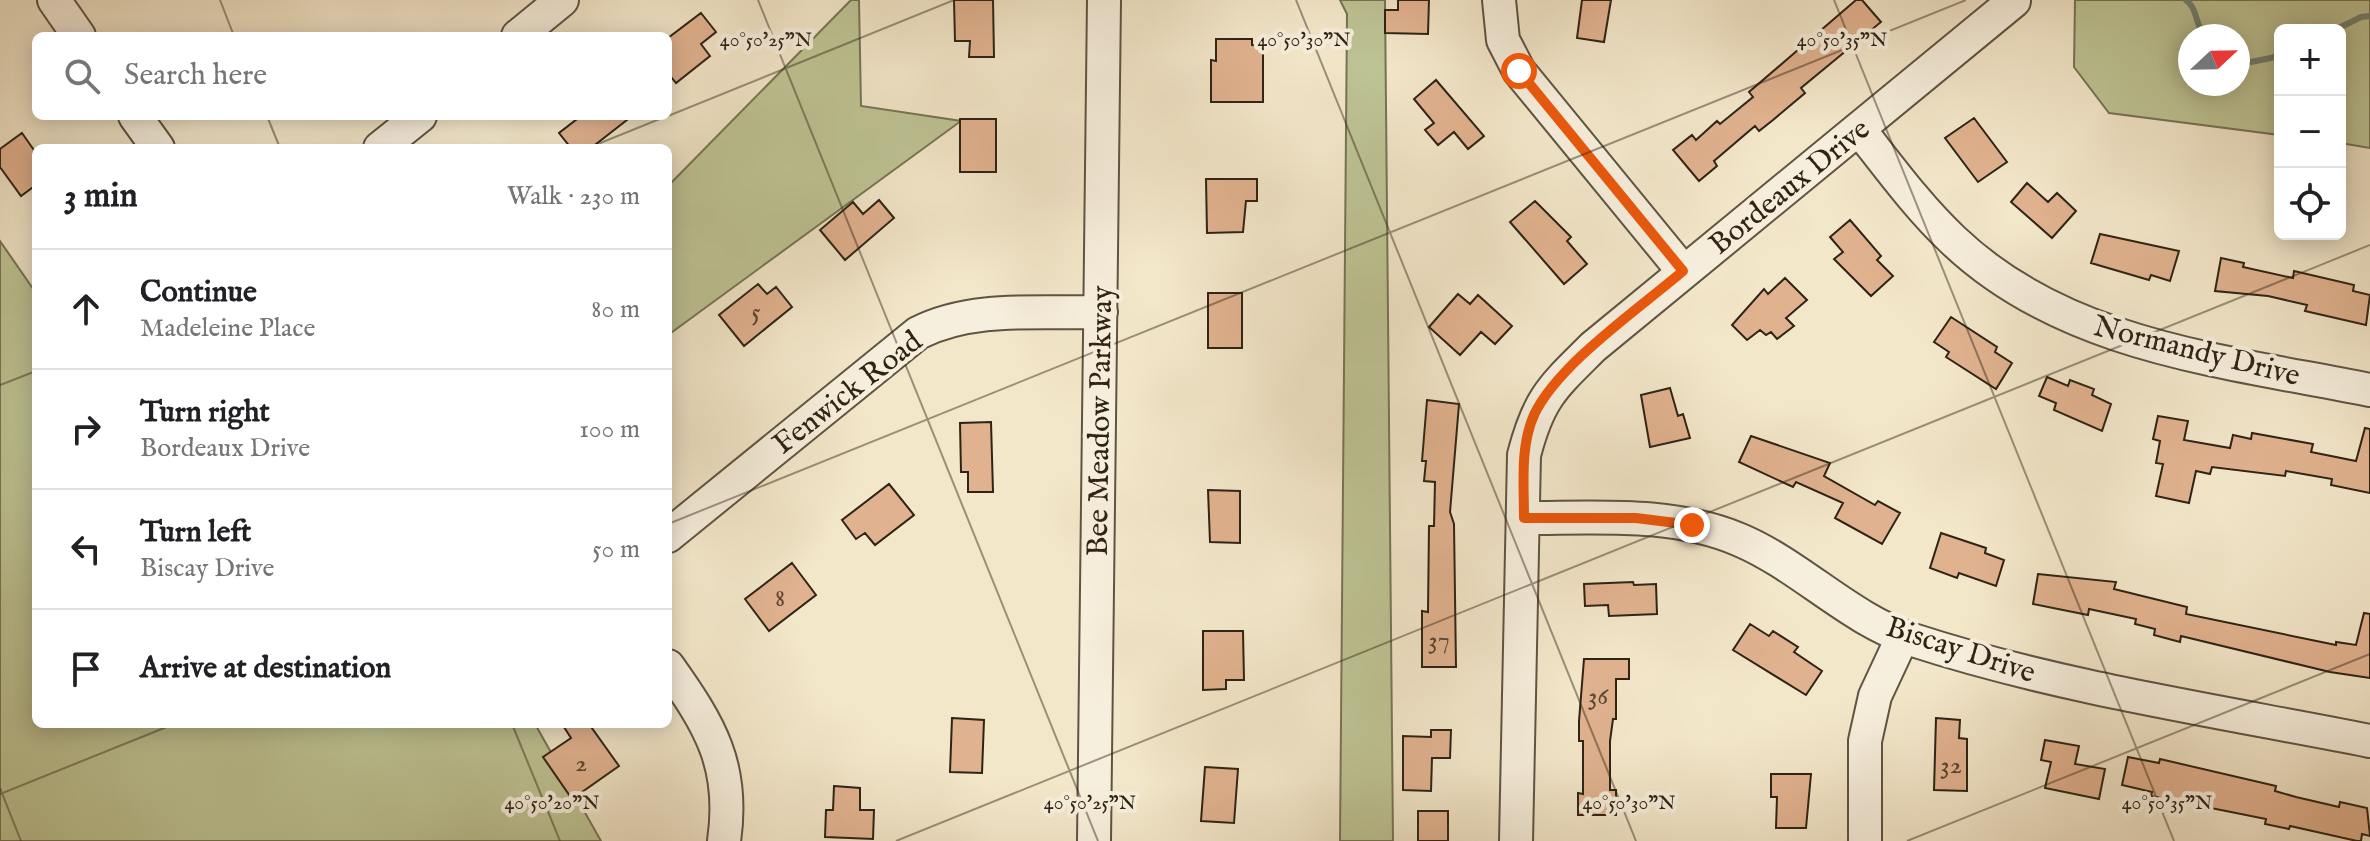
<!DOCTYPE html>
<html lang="en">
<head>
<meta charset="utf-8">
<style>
  :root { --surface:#fff; --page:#f2f2f2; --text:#202124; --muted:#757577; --line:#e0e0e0 }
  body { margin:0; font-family:"IM FELL English",serif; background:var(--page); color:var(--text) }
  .controls { position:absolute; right:24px; top:24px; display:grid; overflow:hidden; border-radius:12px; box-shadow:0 4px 20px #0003 }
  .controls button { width:72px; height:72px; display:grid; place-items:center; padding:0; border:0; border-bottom:2px solid var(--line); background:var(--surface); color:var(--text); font:40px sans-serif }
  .compass { position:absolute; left:2178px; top:24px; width:72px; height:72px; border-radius:50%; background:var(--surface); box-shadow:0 4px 20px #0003; rotate:68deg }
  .stop { position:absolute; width:24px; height:24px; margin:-18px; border:6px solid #ea580c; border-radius:50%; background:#fff }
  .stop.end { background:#ea580c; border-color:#fff; box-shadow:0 2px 8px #0008 }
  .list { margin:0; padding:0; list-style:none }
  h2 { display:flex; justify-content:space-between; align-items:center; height:104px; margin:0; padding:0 32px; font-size:34px }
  h2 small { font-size:26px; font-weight:400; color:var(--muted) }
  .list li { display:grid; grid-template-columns:52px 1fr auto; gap:24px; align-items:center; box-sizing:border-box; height:120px; padding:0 32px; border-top:2px solid var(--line) }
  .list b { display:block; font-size:30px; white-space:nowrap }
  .list p { margin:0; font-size:26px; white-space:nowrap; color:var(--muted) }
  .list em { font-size:26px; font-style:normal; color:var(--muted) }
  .icon { flex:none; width:44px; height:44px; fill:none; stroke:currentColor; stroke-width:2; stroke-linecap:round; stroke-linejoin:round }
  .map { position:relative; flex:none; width:2370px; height:841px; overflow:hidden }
  .search { position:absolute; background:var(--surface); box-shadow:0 4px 20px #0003; left:32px; top:32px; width:640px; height:88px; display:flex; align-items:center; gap:20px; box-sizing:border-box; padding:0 28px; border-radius:12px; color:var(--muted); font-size:30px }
  .panel { position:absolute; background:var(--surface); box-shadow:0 4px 20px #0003; left:32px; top:144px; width:640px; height:584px; border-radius:12px }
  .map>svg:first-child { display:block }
  .green { fill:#bec495; stroke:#767455; stroke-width:2; fill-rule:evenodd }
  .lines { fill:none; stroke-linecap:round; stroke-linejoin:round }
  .stream { stroke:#718272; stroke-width:6 }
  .building { fill:#e1b28f; stroke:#2e2315; stroke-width:2 }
  .minor-casing { stroke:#5f5442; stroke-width:36 }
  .minor { stroke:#f7efdd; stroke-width:32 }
  .route { stroke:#ea580c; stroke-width:10 }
  .ticks { fill:none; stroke:#2e2315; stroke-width:2; stroke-opacity:0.45 }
  .labels { text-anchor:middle; stroke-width:8; stroke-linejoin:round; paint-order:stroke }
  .number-label { font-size:26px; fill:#5b4734 }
  .street-label { font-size:30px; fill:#2e2315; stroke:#f7efdd }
  .ticks-label { font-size:20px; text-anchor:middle; fill:#2e2315; stroke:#f7efdd; stroke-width:8; stroke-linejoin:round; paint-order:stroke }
</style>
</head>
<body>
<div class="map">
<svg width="2370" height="841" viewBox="0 0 2370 841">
  <rect width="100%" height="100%" fill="#f3e7ca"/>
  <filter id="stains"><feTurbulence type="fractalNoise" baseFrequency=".0025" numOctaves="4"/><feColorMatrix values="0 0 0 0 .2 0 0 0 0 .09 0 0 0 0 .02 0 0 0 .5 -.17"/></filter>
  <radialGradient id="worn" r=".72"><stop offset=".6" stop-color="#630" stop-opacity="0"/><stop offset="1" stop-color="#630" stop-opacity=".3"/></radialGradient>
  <path class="green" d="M851 0H859L861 106 961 121 668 335V186Z
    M1340 0H1385L1393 841H1340L1347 14Z
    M2075 0H2370V148L2340 143V30H2280V135L2109 113 2074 67ZM2238 36V84H2190V36Z
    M0 241 36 293V724H535L601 841H0Z"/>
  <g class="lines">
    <path class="stream" d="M2186 0C2198 9 2195 25 2205 36
      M2335 30 2361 17 2370 16
      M2238 58 2251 62 2280 56"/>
  </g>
  <path class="building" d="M954 0H993L994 57H969L970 41H955Z
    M1398 0H1429L1428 34 1385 33V10H1398Z
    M1582 0H1611L1604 42 1577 38Z
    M1856 0H1862L1881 22 1801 88 1805 93 1773 120 1759 131 1755 126 1714 161 1717 166 1699 181 1673 150 1692 135 1696 140 1717 121 1720 124 1753 97 1749 92Z
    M701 13 716 32 701 44 710 56 676 83 668 73V38Z
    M1216 39H1252V45L1263 47V102H1211V60L1216 61Z
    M1436 80 1484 136 1468 149 1454 132 1438 145 1425 130 1434 123 1414 99Z
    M581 116H632L591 148H571L559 133Z
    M1974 118 2007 162 1978 182 1945 138Z
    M960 119H996V172H960Z
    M22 133 36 153V185L21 196 0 167V149Z
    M1206 179H1257V201H1246L1243 232 1207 233Z
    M2027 183 2048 202 2057 193 2076 211 2052 238 2011 202Z
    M879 200 894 218 845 260 820 230 853 202 863 214Z
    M1535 201 1571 237 1567 241 1587 264 1564 284 1510 222Z
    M1850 220 1881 256 1877 260 1893 276 1871 296 1834 259 1843 252 1830 237Z
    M2100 234 2179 251 2170 281 2151 275 2149 280 2091 263Z
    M2221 258 2244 263 2243 267 2293 278 2294 271 2354 285 2353 291 2370 295 2366 325 2305 311 2307 305 2268 296 2215 291Z
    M1785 278 1807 300 1786 318 1794 326 1777 339 1771 332 1766 335 1760 330 1747 340 1732 325 1764 289 1768 294Z
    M758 284 767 294 776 287 792 307 744 346 719 315Z
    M1208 293H1242V348H1208Z
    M1458 294 1470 304 1478 295 1512 326 1495 344 1481 332 1460 355 1429 327Z
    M1951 317 1997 347 1995 352 2012 363 1996 389 1946 357 1949 352 1934 342Z
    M2047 377 2068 386 2070 380 2094 389 2092 395 2111 404 2102 431 2054 410 2056 403 2039 396Z
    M1670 388 1678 416 1683 414 1690 438 1650 447 1641 395Z
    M1427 400 1459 404 1450 512 1454 524 1456 667H1422V611L1428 612 1429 526H1434L1435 482 1424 481 1426 461H1422Z
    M2158 416 2188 421 2184 440 2230 448 2233 435 2251 439 2252 433 2313 444 2311 452 2356 461 2365 428 2370 429V493L2331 485 2332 479 2286 471 2285 476 2212 467 2210 474 2196 471 2189 503 2156 496 2163 464 2156 463 2160 441 2153 439Z
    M991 422 993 492H968V472H961L960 423Z
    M1751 436 1830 463 1824 476 1875 505 1878 501 1900 513 1882 544 1835 518 1843 503 1796 482 1793 487 1739 462Z
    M889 484 914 515 875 545 865 533 856 539 842 520Z
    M1208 490 1240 491V543L1210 542Z
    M1941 533 1986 548 1985 553 2004 560 1996 586 1959 573 1957 578 1930 568Z
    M792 563 816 595 769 631 745 599Z
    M2038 574 2116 582 2114 589 2187 607 2186 614 2336 645V642L2356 645 2364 613 2370 614V678L2330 672 2181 636 2180 642 2154 635 2155 629 2135 624 2136 619 2089 609 2088 615 2033 604Z
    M1633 582 1634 585 1656 584 1657 614 1609 616 1608 605 1585 606 1584 584Z
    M1750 624 1769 636 1773 631 1798 647 1794 652 1822 671 1806 695 1733 650Z
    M1203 631H1243L1244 680H1226V689L1203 690Z
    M1584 659H1629V679H1616V719H1613L1610 741V790H1616V815H1578V793L1583 794V741H1579V721Z
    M952 718 984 720 982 773 950 772Z
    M1936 718 1960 720 1959 738 1967 739V791L1934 790Z
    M562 724H589L619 766 572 799 543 757 571 738Z
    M1431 730H1451L1450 758H1432L1431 791 1403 790V736L1431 737Z
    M2045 740 2079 746 2075 764 2105 769 2099 799 2045 788 2051 762 2041 760Z
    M2128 757 2159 763 2160 759 2276 786 2275 791 2296 797 2339 807 2340 802 2367 808 2370 836 2362 834 2361 841H2357L2290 826 2289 829 2265 824 2266 819 2151 796 2152 792 2122 785Z
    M1205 767 1238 769 1234 823 1201 821Z
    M1771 774H1811L1806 828H1776L1777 797H1771Z
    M834 786 860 788V810H874L873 839 825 837 826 810H833Z
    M1418 811H1448V841H1418Z"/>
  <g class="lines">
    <g class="minor-casing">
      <path id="minor" d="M54 0 79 36
        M1499 0 1503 40 1519 71 1683 271
        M518 36 562 0
        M135 116 158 148
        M1859 129C1889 167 1918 207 1953 240 2065 347 2226 361 2370 390
        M380 148 420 116
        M1524 518C1595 518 1673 511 1740 540 1801 566 1849 619 1913 640 2061 688 2218 711 2370 741
        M668 536 918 333C973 305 1040 314 1101 312
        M668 666C710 725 735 766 724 841
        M1094 841 1104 0
        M1516 841 1524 455C1539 397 1553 387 1593 347L2014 1
        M1865 841V741L1875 696 1903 636"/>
    </g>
    <use href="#minor" class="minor"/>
  </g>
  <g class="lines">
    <path class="route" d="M1519 71 1683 271C1640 308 1558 364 1534 415 1520 446 1524 484 1524 518H1636L1692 525"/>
  </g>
  <path class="ticks" d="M220 0 234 36M758 0 1098 841M1296 0 1636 841M1834 0 2174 841M267 116 280 148M668 116 954 0M588 148 667 116M0 385 36 371M668 524 1966 0M512 724 560 841M0 788 21 841M0 794 174 724M896 841 2370 245M1907 841 2370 654"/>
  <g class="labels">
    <g class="number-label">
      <text x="756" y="320">5</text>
      <text x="780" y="606">8</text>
      <text x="1439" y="648">37</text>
      <text x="1598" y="704">36</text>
      <text x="581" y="771">2</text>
      <text x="1951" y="773">32</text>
    </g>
    <g class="street-label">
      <text transform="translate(1789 186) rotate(-39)" y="10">Bordeaux Drive</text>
      <text transform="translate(2197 350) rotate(14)" y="10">Normandy Drive</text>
      <text transform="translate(847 392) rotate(-38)" y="10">Fenwick Road</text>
      <text transform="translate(1099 421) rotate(-89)" y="10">Bee Meadow Parkway</text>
      <text transform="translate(1961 649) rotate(18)" y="10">Biscay Drive</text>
    </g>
  </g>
  <g class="ticks-label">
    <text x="766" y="46">40°50'25"N</text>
    <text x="1304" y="46">40°50'30"N</text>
    <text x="1842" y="46">40°50'35"N</text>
    <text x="552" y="809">40°50'20"N</text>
    <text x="1090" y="809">40°50'25"N</text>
    <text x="1629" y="809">40°50'30"N</text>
    <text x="2167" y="809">40°50'35"N</text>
  </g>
  <rect width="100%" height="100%" filter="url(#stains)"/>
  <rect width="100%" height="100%" fill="url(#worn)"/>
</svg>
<div class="controls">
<button>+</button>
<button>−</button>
<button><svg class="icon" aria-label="locate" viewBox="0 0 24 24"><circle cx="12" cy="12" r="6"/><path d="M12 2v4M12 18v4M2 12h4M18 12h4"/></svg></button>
</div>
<svg class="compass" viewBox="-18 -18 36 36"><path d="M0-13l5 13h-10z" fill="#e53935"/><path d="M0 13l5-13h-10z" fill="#757577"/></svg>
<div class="stop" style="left:1519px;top:71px"></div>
<div class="stop end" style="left:1692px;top:525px"></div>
<div class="search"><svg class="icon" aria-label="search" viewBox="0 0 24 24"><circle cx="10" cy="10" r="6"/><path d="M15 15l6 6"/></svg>Search here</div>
<section class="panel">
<h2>3 min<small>Walk · 230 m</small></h2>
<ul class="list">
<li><svg class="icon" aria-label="ahead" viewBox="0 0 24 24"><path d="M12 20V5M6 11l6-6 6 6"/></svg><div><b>Continue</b><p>Madeleine Place</p></div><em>80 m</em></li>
<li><svg class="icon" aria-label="right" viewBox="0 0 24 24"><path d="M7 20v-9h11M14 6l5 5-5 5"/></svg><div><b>Turn right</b><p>Bordeaux Drive</p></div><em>100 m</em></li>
<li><svg class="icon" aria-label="left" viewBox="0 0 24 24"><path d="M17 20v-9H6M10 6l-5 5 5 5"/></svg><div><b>Turn left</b><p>Biscay Drive</p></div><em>50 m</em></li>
<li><svg class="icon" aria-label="arrive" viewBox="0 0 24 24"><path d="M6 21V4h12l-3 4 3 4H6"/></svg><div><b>Arrive at destination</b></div></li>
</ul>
</section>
</div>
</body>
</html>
